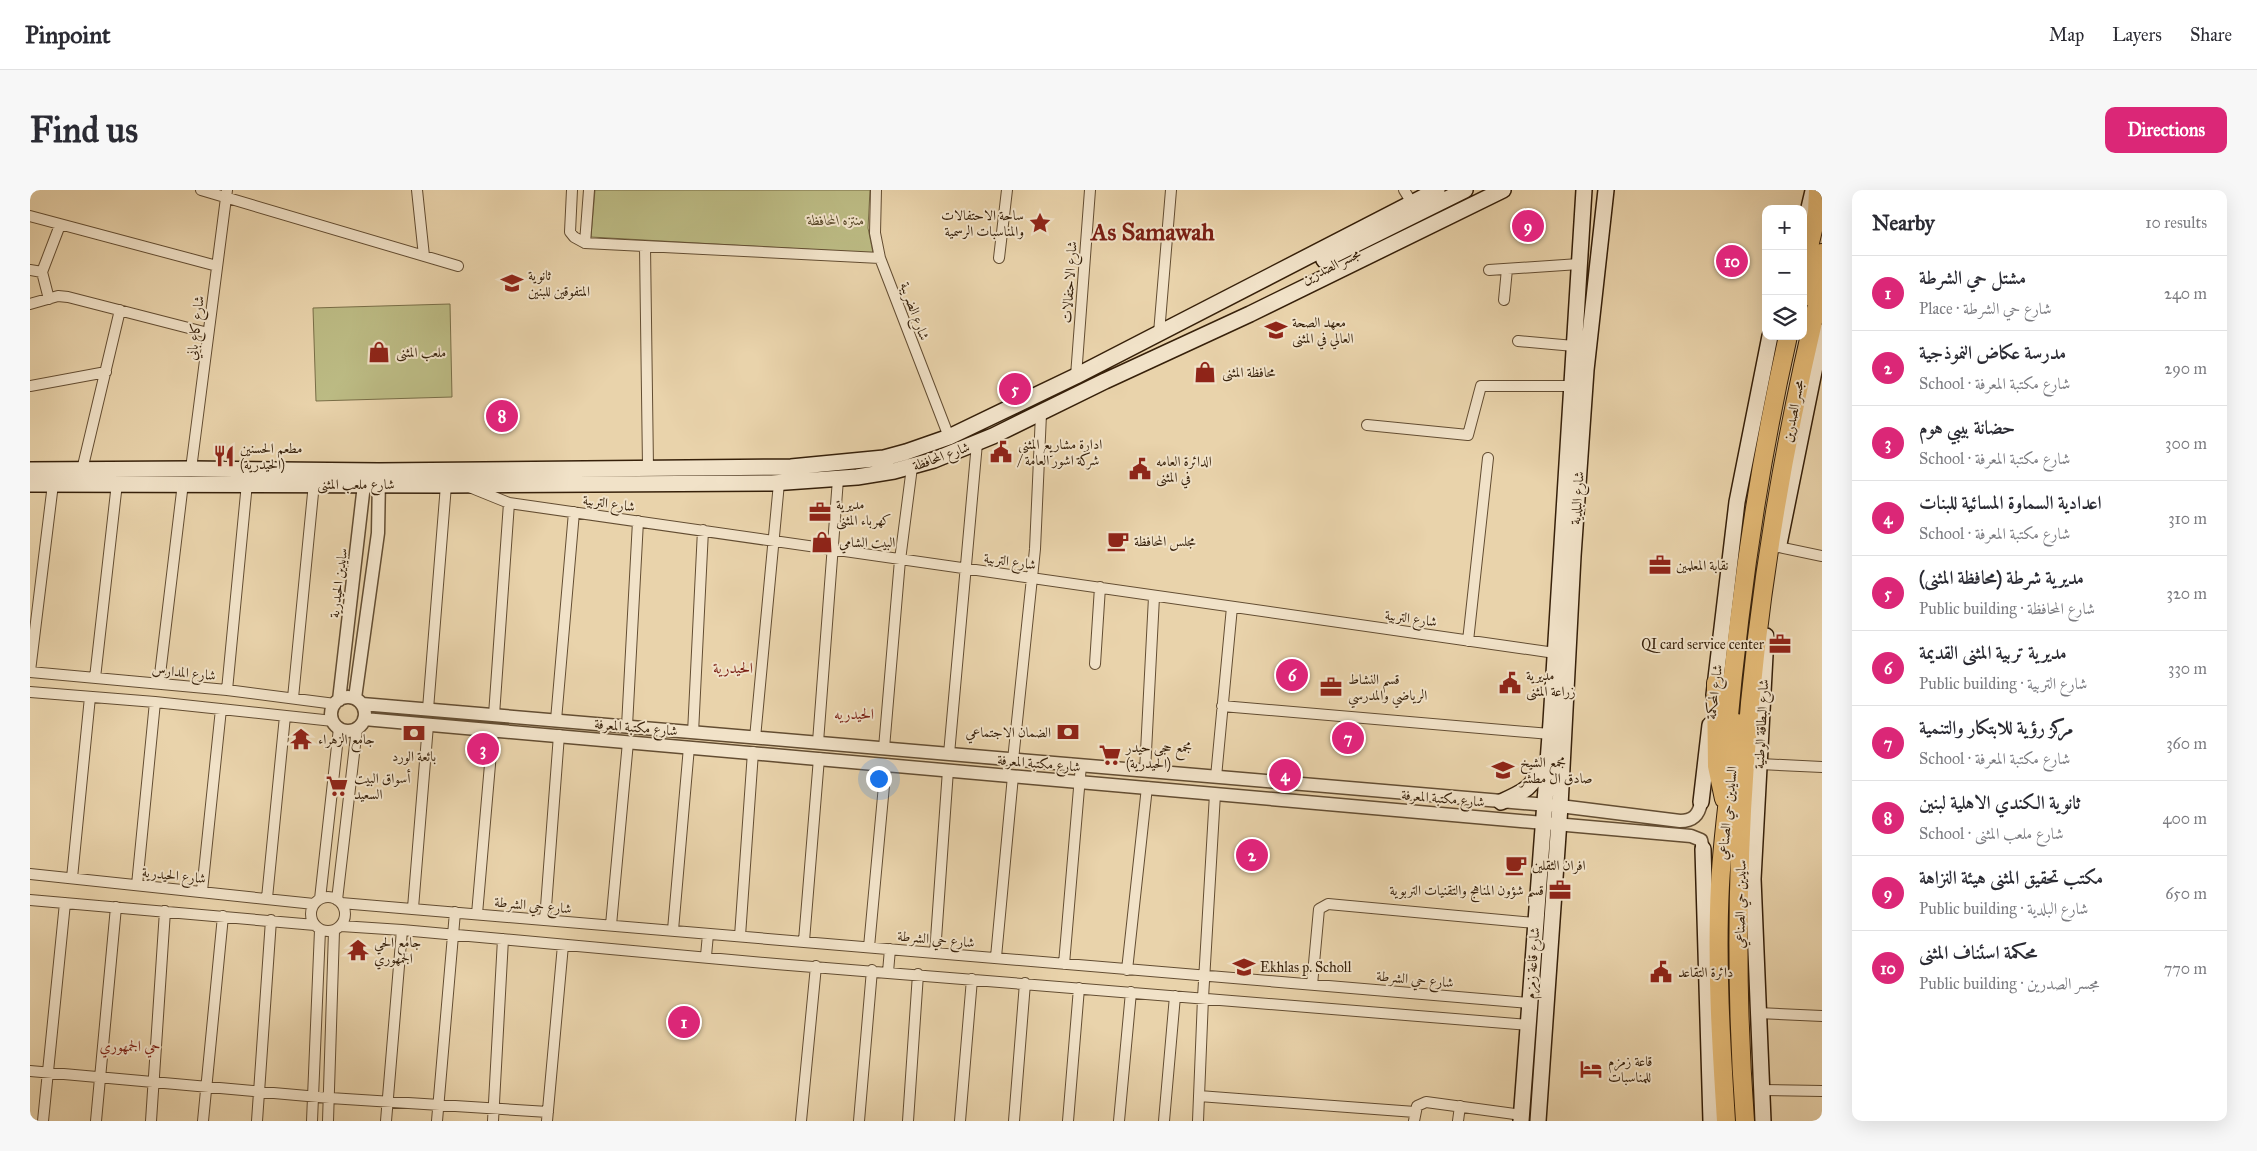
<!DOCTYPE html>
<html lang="en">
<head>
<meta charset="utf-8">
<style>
  :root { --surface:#fff; --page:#f7f7f7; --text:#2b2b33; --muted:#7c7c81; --line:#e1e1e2; --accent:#db2777 }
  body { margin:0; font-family:"IM FELL Great Primer",Amiri,serif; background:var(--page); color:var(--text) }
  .controls { position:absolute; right:15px; top:15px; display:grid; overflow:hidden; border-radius:10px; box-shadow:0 5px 20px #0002 }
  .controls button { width:45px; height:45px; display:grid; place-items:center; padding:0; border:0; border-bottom:1px solid var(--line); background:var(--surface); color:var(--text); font:25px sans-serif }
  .you { position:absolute; left:848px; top:588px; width:18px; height:18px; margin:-12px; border:4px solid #fff; border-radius:50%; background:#1a73e8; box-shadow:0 0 0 8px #1a73e833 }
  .badge { display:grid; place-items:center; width:32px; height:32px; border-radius:50%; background:var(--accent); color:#fff; font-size:16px; font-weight:700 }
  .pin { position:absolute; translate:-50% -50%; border:2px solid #fff; box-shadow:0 1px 5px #0006 }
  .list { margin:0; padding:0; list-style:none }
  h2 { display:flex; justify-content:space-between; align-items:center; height:65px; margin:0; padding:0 20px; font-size:21px }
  h2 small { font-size:16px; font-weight:400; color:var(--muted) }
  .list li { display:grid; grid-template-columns:32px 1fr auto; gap:15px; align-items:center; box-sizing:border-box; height:75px; padding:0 20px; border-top:1px solid var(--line) }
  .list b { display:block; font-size:19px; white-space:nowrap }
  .list p { margin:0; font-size:16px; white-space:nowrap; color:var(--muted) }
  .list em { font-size:16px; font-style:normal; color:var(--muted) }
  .icon { flex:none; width:28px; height:28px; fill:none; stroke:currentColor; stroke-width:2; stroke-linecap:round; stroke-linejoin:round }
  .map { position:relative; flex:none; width:1792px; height:931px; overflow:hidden; border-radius:10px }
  header { display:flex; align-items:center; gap:30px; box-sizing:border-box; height:70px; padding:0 25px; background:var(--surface); border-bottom:1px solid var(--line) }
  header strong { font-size:24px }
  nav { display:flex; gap:28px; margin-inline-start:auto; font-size:18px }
  .intro { display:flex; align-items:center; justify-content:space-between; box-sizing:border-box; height:120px; padding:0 30px }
  h1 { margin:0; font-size:35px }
  .button { padding:12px 22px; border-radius:10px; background:var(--accent); color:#fff; font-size:18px; font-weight:700 }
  main { display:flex; gap:30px; padding:0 30px }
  aside { flex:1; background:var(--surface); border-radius:10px; box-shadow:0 5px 20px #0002 }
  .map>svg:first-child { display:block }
  .green { fill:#bcbb84; stroke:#796e47 }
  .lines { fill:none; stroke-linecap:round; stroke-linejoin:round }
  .minor-casing { stroke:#634d32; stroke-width:12 }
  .tertiary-casing { stroke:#634d32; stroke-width:15 }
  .secondary-casing { stroke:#36200a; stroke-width:18 }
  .trunk-casing { stroke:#36200a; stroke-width:20 }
  .minor { stroke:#f1e2c8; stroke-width:10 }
  .tertiary { stroke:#f1e2c8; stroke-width:12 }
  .secondary { stroke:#f1e2c8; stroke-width:15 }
  .trunk { stroke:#e4ba76; stroke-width:18 }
  .labels { text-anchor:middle; stroke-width:4; stroke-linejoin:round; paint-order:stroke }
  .poi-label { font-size:14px; fill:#36200a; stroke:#f1e2c8; text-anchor:start }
  .park-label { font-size:14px; font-style:italic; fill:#584728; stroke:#f1e2c8 }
  .street-label { font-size:14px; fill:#36200a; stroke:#f1e2c8 }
  .neighbourhood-label { font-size:15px; fill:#7a1f14; stroke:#f1e2c8 }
  .town-label { font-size:24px; font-weight:bold; fill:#7a1f14; stroke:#f1e2c8 }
</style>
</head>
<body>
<header>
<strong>Pinpoint</strong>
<nav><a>Map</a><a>Layers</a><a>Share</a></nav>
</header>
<div class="intro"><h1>Find us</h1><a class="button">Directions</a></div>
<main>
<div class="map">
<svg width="1792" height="931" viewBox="0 0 1792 931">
  <rect width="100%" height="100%" fill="#e9d3ab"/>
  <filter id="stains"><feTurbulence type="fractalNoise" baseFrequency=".004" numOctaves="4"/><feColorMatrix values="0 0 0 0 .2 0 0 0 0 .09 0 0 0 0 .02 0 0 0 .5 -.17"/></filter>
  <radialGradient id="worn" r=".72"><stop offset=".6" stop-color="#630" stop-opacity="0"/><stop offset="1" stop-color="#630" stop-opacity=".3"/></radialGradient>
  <path class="green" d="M565 0H840L838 38 843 63 561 47Z
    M420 114 422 207 286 211 283 118Z"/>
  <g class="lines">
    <g class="minor-casing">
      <path id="minor" d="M171 0 428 76
        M387 0 394 66
        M542 0 540 42 544 47 555 53 850 68
        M846 0 845 43 850 68 919 247
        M1374 0 1382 13
        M0 26 187 76
        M555 53 559 0
        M615 57 618 277
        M969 68 977 0
        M0 80 12 82
        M1459 80 1549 74
        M19 109 12 82 30 35
        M1474 110 1477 79
        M0 114 28 106 38 107 178 143
        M1129 143 1141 0
        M1488 151 1544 156
        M1046 186 1060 0
        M0 196 76 182
        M1337 235 1438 245 1451 196H1541
        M161 279 197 0
        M52 280 90 120
        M437 296 479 313 1525 463
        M1748 357 1792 366
        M1438 451 1458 268
        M1065 474 1070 397
        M0 481 23 294
        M0 482 197 500 305 514
        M65 488 87 293
        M129 493 153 293
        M197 500 217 293
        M0 502 125 512 303 531
        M263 508 284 293
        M1192 516 1520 544
        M398 519 416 295
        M464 525 479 313
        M526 530 544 322
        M597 536 608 331
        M663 543 673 340
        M725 548 749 293
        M788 552 808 289
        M854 558 870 370 882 277
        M919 564 947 253
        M983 570 1005 359 1011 224
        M1730 574 1792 577
        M1115 581 1124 407
        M1186 587 1202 417
        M0 684 284 714
        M42 688 60 507
        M107 695 125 512
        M172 701 191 519
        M281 724a17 17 0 1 1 34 0a17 17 0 1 1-34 0Z
        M237 708 255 526
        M290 709 309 538
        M0 710 285 735
        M307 710 327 538
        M311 713 1500 813
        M383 718 398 535
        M447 724 463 540
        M515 730 529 545
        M581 735 598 552
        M311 736 372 740 746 774 1499 835
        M643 740 659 557
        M710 746 723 562
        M774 751 789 568
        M839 757 856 574
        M905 763 918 580
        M676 766 678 744
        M966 767 983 586
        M1034 774 1051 575
        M1097 780 1117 597
        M858 782 860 759
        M1282 795 1289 719 1298 714 1505 733
        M1728 823 1792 826
        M0 881 300 908 518 922
        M1731 900 1792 901
        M1169 906 1385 922
        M13 931 35 713
        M66 931 86 717
        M121 931 135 721
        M173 931 193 726
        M227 931 241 730
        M282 931 290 740
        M298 931 304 741
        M356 931 372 740
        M407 931 425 722
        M463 931 473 749
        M517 931 533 755
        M771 931 786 776
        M829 931 842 780
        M878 931 888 784
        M930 931 942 789
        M984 931 995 793
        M1038 931 1049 798
        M1089 931 1101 802
        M1134 931 1145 806
        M1168 931 1173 808 1185 604
        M1384 931 1387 916 1396 912 1492 925
        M1428 931 1430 916"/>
    </g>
    <g class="tertiary-casing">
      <path id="tertiary" d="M301 524a17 17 0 1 1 34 0a17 17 0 1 1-34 0Z
        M325 508 348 343 349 287
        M309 510 335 286
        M332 514 1530 616 1650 631C1663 631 1669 625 1671 612
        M334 529 1661 646 1671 650 1673 659"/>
    </g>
    <g class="secondary-casing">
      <path id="secondary" d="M1773 43 1783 1
        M1294 70 1435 0
        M0 280 161 279 349 281 761 277 854 268 876 262 919 247 1046 186 1407 0
        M0 294 416 295 742 293 827 287 864 281 904 270 963 246 1075 191 1220 124 1473 0
        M1749 354 1792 142
        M1684 505 1707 312 1740 146
        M1471 612C1496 601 1501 598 1515 574
        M1671 612 1680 535
        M1673 659 1681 931
        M1491 931 1521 532 1554 0
        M1508 931 1530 616 1543 366 1556 180 1576 0
        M1733 931 1723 689 1736 446"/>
    </g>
    <g class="trunk-casing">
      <path id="trunk" d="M1773 82 1787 23 1788 0
        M1781 107 1792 63
        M1686 493 1687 576 1694 609
        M1697 546C1709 412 1728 278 1758 146
        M1696 931C1691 853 1686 774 1690 695 1693 641 1701 587 1707 533
        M1715 931C1694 651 1725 367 1792 94"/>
    </g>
    <use href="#minor" class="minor"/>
    <use href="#tertiary" class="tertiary"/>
    <use href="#secondary" class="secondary"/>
    <use href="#trunk" class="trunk"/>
  </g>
  <defs>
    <g id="sight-bare" transform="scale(1.725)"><path d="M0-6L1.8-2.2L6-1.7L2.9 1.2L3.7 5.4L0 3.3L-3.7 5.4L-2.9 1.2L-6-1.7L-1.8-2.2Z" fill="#8f2418" stroke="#f1e2c8" stroke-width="2.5" paint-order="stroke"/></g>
    <g id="school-bare" transform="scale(1.725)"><path d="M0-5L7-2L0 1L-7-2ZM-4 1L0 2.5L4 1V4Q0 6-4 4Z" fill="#8f2418" stroke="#f1e2c8" stroke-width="2.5" paint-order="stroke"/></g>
    <g id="university-bare" transform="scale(1.725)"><path d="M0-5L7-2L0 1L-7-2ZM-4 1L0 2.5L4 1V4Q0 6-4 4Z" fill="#8f2418" stroke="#f1e2c8" stroke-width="2.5" paint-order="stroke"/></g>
    <g id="shop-bare" transform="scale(1.725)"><path d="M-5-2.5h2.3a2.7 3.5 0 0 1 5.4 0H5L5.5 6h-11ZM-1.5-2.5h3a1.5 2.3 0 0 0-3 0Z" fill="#8f2418" stroke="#f1e2c8" stroke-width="2.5" paint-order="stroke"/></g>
    <g id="civic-bare" transform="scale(1.725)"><path d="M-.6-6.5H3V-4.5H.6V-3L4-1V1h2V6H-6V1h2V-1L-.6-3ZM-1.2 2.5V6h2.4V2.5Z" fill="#8f2418" stroke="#f1e2c8" stroke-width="2.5" paint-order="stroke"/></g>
    <g id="restaurant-bare" transform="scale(1.725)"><path d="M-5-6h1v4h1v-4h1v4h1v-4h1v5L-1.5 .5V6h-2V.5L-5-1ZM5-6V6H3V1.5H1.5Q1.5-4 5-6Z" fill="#8f2418" stroke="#f1e2c8" stroke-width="2.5" paint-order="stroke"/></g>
    <g id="office-bare" transform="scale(1.725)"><path d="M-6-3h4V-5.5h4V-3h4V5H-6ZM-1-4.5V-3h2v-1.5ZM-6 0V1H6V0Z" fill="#8f2418" stroke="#f1e2c8" stroke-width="2.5" paint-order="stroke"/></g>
    <g id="cafe-bare" transform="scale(1.725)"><path d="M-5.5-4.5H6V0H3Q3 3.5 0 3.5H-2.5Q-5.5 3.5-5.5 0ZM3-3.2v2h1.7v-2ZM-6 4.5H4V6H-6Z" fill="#8f2418" stroke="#f1e2c8" stroke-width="2.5" paint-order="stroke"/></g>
    <g id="bank-bare" transform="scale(1.725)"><path d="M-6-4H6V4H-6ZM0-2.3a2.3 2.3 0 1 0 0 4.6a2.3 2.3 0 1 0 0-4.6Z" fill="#8f2418" stroke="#f1e2c8" stroke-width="2.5" paint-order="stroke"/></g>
    <g id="temple-bare" transform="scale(1.725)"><path d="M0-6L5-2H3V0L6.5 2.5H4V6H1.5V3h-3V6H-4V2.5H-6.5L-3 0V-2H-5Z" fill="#8f2418" stroke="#f1e2c8" stroke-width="2.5" paint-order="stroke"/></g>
    <g id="supermarket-bare" transform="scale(1.725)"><path d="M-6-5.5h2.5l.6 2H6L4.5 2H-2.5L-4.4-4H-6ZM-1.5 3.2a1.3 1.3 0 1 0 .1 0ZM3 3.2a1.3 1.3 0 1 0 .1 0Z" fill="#8f2418" stroke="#f1e2c8" stroke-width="2.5" paint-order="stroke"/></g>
    <g id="hotel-bare" transform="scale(1.725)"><path d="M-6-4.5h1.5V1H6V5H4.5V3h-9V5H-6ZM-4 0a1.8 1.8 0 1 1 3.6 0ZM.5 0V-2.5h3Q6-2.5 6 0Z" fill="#8f2418" stroke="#f1e2c8" stroke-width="2.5" paint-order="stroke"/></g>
  </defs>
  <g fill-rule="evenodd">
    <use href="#sight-bare" x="1010" y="33"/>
    <use href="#school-bare" x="482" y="93"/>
    <use href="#university-bare" x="1246" y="140"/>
    <use href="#shop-bare" x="349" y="162"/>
    <use href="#shop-bare" x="1175" y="182"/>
    <use href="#civic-bare" x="971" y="262"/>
    <use href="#restaurant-bare" x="194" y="266"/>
    <use href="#civic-bare" x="1110" y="279"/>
    <use href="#office-bare" x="790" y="322"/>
    <use href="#cafe-bare" x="1088" y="351"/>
    <use href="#shop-bare" x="792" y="352"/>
    <use href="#office-bare" x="1630" y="375"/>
    <use href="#office-bare" x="1750" y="454"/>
    <use href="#civic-bare" x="1480" y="493"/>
    <use href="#office-bare" x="1301" y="497"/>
    <use href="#bank-bare" x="1038" y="542"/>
    <use href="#bank-bare" x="384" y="543"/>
    <use href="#temple-bare" x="271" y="549"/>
    <use href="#supermarket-bare" x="1080" y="565"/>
    <use href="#school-bare" x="1473" y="580"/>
    <use href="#supermarket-bare" x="307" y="596"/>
    <use href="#cafe-bare" x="1486" y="675"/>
    <use href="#office-bare" x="1530" y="700"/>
    <use href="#temple-bare" x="328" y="760"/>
    <use href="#school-bare" x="1214" y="777"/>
    <use href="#civic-bare" x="1631" y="782"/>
    <use href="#hotel-bare" x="1561" y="879"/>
  </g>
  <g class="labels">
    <g class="poi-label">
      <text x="994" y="30" text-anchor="end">ساحة الاحتفالات<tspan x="994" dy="16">والمناسبات الرسمية</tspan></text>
      <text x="498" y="90">ثانوية<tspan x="498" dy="16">المتفوقين للبنين</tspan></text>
      <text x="1262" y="137">معهد الصحة<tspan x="1262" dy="16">العالي في المثنى</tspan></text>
      <text x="366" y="167">ملعب المثنى</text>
      <text x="1192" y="187">محافظة المثنى</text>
      <text x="988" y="259">ادارة مشاريع المثنى<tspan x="988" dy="16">/ شركة اشور العامة</tspan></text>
      <text x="210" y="263">مطعم الحسنين<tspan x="210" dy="16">(الحيدرية)</tspan></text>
      <text x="1126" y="276">الدائرة العامه<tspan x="1126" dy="16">في المثنى</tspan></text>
      <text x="806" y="319">مديرية<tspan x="806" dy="16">كهرباء المثنى</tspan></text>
      <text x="1104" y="356">مجلس المحافظة</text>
      <text x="809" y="357">البيت الشامي</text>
      <text x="1646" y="380">نقابة المعلمين</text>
      <text x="1734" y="459" text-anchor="end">QI card service center</text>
      <text x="1496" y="490">مديرية<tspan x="1496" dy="16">زراعة المثنى</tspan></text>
      <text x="1318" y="494">قسم النشاط<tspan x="1318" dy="16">الرياضي والمدرسي</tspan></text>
      <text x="1021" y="547" text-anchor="end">الضمان الاجتماعي</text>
      <text x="288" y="554">جامع الزهراء</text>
      <text x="1096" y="562">مجمع حجي حيدر<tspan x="1096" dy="16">(الحيدرية)</tspan></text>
      <text x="384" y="571" text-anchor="middle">بائعة الورد</text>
      <text x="1490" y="577">مجمع الشيخ<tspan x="1490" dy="16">صادق ال مطشر</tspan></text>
      <text x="324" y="593">أسواق البيت<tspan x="324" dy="16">السعيد</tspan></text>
      <text x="1502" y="680">افران الثقلين</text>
      <text x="1514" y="705" text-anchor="end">قسم شؤون المناهج والتقنيات التربوية</text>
      <text x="344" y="757">جامع الحي<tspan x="344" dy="16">الجمهوري</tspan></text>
      <text x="1230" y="782">Ekhlas p. Scholl</text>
      <text x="1648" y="787">دائرة التقاعد</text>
      <text x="1578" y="876">قاعة زمزم<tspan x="1578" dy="16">للمناسبات</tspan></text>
    </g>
    <g class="park-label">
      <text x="806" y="35">منتزه المحافظة</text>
    </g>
    <g class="street-label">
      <text transform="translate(1301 76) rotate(-26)" y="5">مجسر الصدرين</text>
      <text transform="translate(1039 92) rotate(-86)" y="5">شارع الاحتفالات</text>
      <text transform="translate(885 121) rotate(70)" y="5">شارع الضريبة</text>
      <text transform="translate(165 138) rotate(-83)" y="5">شارع كاع باني</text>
      <text transform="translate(1763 221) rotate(-79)" y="5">مجسر الصدرين</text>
      <text transform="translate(911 266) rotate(-20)" y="5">شارع المحافظة</text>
      <text x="326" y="299">شارع ملعب المثنى</text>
      <text transform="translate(1547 308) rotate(-86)" y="5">شارع البلدية</text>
      <text transform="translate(579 313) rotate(8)" y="5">شارع التربية</text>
      <text transform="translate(980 371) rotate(8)" y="5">شارع التربية</text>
      <text transform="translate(308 393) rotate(-83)" y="5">سايدين الحيدرية</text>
      <text transform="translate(1381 428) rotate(8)" y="5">شارع التربية</text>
      <text transform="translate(154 482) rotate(6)" y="5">شارع المدارس</text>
      <text transform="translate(1684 502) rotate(-83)" y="5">شارع المحكمة</text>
      <text transform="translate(1731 534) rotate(-87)" y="5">شارع البطاقة الوطنية</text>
      <text transform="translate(606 537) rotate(5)" y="5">شارع مكتبة المعرفة</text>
      <text transform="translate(1009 573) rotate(5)" y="5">شارع مكتبة المعرفة</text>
      <text transform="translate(1413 608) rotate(5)" y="5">شارع مكتبة المعرفة</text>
      <text transform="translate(1697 623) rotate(-84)" y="5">السايدين حي الصناعي</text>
      <text transform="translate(144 685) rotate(6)" y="5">شارع الحيدرية</text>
      <text transform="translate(1710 714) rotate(-89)" y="5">سايدين حي الصناعي</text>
      <text transform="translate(503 715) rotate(5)" y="5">شارع حي الشرطة</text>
      <text transform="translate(906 749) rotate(5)" y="5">شارع حي الشرطة</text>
      <text transform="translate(1502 773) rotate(-86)" y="5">شارع قاعة زمزم</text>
      <text transform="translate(1385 789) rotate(5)" y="5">شارع حي الشرطة</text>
    </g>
    <g class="neighbourhood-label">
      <text x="703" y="483">الحيدرية</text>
      <text x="824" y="529">الحيدريه</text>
      <text x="100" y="861">حي الجمهوري</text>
    </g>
    <g class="town-label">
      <text x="1123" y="50">As Samawah</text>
    </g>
  </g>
  <rect width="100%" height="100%" filter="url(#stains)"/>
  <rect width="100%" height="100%" fill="url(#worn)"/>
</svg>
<div class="controls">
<button>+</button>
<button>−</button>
<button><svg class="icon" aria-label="layers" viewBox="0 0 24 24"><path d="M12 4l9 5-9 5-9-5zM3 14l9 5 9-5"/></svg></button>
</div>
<div class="you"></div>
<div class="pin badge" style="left:654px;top:832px">1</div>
<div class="pin badge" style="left:1222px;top:665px">2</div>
<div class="pin badge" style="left:453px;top:559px">3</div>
<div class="pin badge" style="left:1255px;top:585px">4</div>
<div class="pin badge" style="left:985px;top:199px">5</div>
<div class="pin badge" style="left:1262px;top:485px">6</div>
<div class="pin badge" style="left:1318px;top:548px">7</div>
<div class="pin badge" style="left:472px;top:226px">8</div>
<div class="pin badge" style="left:1498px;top:36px">9</div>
<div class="pin badge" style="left:1702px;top:71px">10</div>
</div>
<aside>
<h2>Nearby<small>10 results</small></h2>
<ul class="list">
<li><span class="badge">1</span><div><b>مشتل حي الشرطة</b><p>Place · شارع حي الشرطة</p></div><em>240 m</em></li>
<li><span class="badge">2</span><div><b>مدرسة عكاض النموذجية</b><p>School · شارع مكتبة المعرفة</p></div><em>290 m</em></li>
<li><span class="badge">3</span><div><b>حضانة بيبي هوم</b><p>School · شارع مكتبة المعرفة</p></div><em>300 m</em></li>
<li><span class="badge">4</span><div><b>اعدادية السماوة المسائية للبنات</b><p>School · شارع مكتبة المعرفة</p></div><em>310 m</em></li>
<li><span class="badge">5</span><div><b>مديرية شرطة (محافظة المثنى)</b><p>Public building · شارع المحافظة</p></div><em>320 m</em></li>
<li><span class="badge">6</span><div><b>مديرية تربية المثنى القديمة</b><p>Public building · شارع التربية</p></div><em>330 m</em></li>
<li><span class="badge">7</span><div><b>مركز رؤية للابتكار والتنمية</b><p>School · شارع مكتبة المعرفة</p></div><em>360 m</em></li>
<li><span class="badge">8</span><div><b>ثانوية الكندي الاهلية لبنين</b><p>School · شارع ملعب المثنى</p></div><em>400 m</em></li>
<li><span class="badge">9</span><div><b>مكتب تحقيق المثنى هيئة النزاهة</b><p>Public building · شارع البلدية</p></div><em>650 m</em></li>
<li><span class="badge">10</span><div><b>محكمة اسئناف المثنى</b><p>Public building · مجسر الصدرين</p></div><em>770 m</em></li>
</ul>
</aside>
</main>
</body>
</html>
